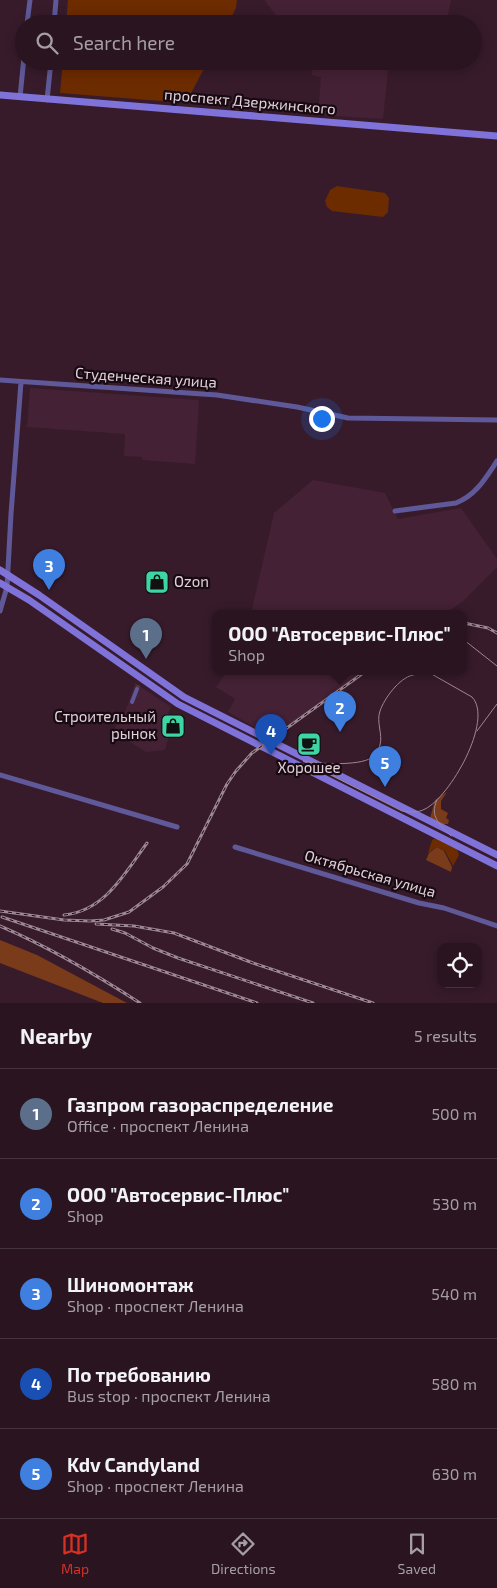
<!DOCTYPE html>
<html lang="en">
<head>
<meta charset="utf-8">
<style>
  :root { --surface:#291420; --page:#311d29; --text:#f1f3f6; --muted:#a59ea5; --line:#45333e; --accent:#d93025 }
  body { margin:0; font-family:"Exo 2",sans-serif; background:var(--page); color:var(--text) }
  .controls { position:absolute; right:15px; bottom:15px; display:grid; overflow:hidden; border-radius:10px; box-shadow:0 2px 12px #0003 }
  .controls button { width:45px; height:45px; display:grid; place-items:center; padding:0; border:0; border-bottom:1px solid var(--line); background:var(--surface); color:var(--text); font:25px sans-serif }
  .you { position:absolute; left:321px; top:418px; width:18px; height:18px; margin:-12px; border:4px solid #fff; border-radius:50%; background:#1a73e8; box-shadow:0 0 0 8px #1a73e833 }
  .badge { display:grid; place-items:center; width:32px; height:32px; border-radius:50%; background:var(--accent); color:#fff; font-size:16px; font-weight:700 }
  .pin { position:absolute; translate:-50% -41px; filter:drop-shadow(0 1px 2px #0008) }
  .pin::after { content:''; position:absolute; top:26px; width:18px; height:15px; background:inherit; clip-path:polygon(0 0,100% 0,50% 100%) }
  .popup { position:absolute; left:212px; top:610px; width:255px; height:65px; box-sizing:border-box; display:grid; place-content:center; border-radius:10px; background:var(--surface); filter:drop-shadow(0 1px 4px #0005); font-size:16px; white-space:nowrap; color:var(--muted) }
  .popup b { font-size:19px; color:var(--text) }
  .popup::after { content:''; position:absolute; left:50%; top:100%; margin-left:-10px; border:10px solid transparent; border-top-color:var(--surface) }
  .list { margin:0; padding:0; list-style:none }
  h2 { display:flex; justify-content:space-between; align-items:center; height:65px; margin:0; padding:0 20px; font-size:21px }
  h2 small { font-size:16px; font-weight:400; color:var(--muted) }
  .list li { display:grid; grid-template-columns:32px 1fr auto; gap:15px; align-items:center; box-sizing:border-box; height:90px; padding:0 20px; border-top:1px solid var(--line) }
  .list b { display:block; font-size:19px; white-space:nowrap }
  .list p { margin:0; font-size:16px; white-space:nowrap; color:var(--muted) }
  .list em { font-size:16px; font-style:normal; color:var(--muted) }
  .icon { flex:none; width:28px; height:28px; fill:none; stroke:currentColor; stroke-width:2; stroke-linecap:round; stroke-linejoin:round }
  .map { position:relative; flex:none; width:497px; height:1003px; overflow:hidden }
  .search { position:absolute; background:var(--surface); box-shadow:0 2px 12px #0003; left:15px; right:15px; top:15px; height:55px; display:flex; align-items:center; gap:12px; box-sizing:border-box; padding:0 18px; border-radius:28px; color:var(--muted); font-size:19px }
  .sheet { height:515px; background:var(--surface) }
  nav { display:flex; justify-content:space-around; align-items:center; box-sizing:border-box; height:70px; border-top:1px solid var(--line); background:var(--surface); font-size:14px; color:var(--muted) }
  nav a { display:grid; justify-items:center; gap:2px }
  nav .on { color:var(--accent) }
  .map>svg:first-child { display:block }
  .built { fill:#442135 }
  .green { fill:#6d2b00 }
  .forest { fill:#793b19 }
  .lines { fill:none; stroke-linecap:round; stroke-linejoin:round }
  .pedestrian-tunnel { stroke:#513645; stroke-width:4; stroke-dasharray:4 2; stroke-linecap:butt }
  .pedestrian { stroke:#5f5999; stroke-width:4 }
  .minor { stroke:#5f5999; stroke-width:5 }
  .secondary { stroke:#7f73da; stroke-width:7 }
  .tram { stroke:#9e8794; stroke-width:1 }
  .rail-casing { stroke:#9e8794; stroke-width:3 }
  .rail { stroke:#170a11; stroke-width:1; stroke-dasharray:4; stroke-linecap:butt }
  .labels { text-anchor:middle; stroke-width:4.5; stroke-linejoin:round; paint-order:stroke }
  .street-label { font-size:15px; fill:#e3d0da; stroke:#170a11 }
  .poi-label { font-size:15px; fill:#e3d0da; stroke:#170a11; text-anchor:start }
</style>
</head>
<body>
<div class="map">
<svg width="497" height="1003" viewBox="0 0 497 1003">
  <rect width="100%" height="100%" fill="#371b2b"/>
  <path class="built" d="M264 0H451L446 24H283Z
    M313 61H389L383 119 318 115 321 77 312 75Z
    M30 388 199 400 195 464 143 460 142 457 124 456 125 434 27 427Z
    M313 480 385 493 398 519 461 508 497 559V567L462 602 446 613H251L274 513Z
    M227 671H368L275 739 228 712 235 699 216 687Z
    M135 683 171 707 163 725 171 729 165 750 146 752 113 732 120 717 123 718Z"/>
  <path class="green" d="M68 0H237L236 8 228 24H66Z
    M63 61H208L186 103 60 93Z
    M337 186 385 193 389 198 388 212 383 217 332 211 327 207 325 201 330 190Z
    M436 838 457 849 459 855 453 866 445 851 437 847 428 853 432 840Z"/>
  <path class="forest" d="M447 792 441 801V809L448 813 446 818 449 820 448 824H440L430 818 435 800Z
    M437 847 444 851 452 867 451 872 426 860 429 853Z
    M0 940 37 955 127 1003H103L0 963Z"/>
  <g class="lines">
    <path class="pedestrian-tunnel" d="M137 689 139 684"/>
    <path class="pedestrian" d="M132 702 137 689"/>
    <path class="minor" d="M27 24 30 0
      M54 24 56 0
      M20 97 24 57
      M47 100 51 61
      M0 380 217 395 297 407 348 418 497 420
      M395 511 456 503C476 495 485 479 497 461
      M0 611 7 587 11 514 21 382
      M0 775 177 827
      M235 847 419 903 444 908 497 926"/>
    <path class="secondary" d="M0 95 497 136
      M0 570 39 595 184 697 497 855
      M0 583 29 600 178 704 497 866"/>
    <path class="tram" d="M464 640 497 666
      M428 672 472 697C494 720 450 797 425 809 418 813 410 812 402 811L303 761C317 764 359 766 371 758 376 755 379 750 380 745 383 734 376 722 380 711 384 699 399 678 413 675 418 673 423 674 428 672Z
      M477 731 497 704
      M437 800C429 817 440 824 451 836"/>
    <g class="rail-casing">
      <path id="rail" d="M464 623 488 628 497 633
        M0 911 64 920 90 921 104 920 129 912 163 887 187 864 227 784 236 771 252 753 366 671
        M64 915C105 911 125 873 147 843
        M2 917 257 1003
        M96 924 134 926 174 933 253 963 373 1003
        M0 926C49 947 95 974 140 1003
        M112 929 125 933 153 948 178 958 313 1003"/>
    </g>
    <use href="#rail" class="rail"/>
  </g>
  <defs>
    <g id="shop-square" transform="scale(1.25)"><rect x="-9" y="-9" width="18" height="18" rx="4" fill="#3ed4a3" stroke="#170a11"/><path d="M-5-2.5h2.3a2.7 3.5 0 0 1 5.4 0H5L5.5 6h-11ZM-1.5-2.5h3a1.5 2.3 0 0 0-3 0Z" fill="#111"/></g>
    <g id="cafe-square" transform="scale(1.25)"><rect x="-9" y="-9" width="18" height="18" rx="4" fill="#3ed4a3" stroke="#170a11"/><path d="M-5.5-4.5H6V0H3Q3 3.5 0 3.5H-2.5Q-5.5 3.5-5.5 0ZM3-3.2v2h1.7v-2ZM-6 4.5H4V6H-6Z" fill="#111"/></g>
  </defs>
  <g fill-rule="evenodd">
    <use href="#shop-square" x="157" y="582"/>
    <use href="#shop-square" x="173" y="726"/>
    <use href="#cafe-square" x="309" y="744"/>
  </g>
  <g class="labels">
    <g class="street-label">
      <text transform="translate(250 102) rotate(5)" y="5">проспект Дзержинского</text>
      <text transform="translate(146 378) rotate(4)" y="5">Студенческая улица</text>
      <text transform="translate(370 874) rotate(16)" y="5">Октябрьская улица</text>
    </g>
    <g class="poi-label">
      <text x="174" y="587">Ozon</text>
      <text x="156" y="722" text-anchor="end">Строительный<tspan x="156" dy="17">рынок</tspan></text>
      <text x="309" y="773" text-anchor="middle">Хорошее</text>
    </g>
  </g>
</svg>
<div class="controls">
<button><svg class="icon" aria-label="locate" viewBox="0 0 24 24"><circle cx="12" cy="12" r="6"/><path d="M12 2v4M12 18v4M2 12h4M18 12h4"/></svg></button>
</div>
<div class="you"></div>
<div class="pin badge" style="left:146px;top:659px;background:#5c6f8a">1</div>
<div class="pin badge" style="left:340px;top:732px;background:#3f7fe0">2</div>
<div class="popup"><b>ООО &quot;Автосервис-Плюс&quot;</b>Shop</div>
<div class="pin badge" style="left:49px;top:590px;background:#3f7fe0">3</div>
<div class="pin badge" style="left:271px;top:755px;background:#1a4fb4">4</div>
<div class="pin badge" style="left:385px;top:787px;background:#3f7fe0">5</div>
<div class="search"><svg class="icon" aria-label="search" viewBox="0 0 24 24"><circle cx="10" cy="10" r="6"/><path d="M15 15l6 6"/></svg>Search here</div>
</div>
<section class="sheet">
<h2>Nearby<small>5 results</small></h2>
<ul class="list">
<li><span class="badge" style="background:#5c6f8a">1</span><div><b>Газпром газораспределение</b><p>Office · проспект Ленина</p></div><em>500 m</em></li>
<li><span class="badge" style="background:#3f7fe0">2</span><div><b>ООО &quot;Автосервис-Плюс&quot;</b><p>Shop</p></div><em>530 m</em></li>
<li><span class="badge" style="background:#3f7fe0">3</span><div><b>Шиномонтаж</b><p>Shop · проспект Ленина</p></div><em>540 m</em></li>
<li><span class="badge" style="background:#1a4fb4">4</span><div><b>По требованию</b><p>Bus stop · проспект Ленина</p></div><em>580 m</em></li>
<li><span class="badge" style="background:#3f7fe0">5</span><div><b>Kdv Candyland</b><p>Shop · проспект Ленина</p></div><em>630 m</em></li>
</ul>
</section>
<nav>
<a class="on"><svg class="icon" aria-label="map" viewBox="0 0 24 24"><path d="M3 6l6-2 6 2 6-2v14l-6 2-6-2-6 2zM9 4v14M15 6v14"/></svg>Map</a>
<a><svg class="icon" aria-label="directions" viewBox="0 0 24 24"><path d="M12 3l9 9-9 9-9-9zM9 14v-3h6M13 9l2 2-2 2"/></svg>Directions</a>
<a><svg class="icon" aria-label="saved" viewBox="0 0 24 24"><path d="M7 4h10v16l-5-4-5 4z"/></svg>Saved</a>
</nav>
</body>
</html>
